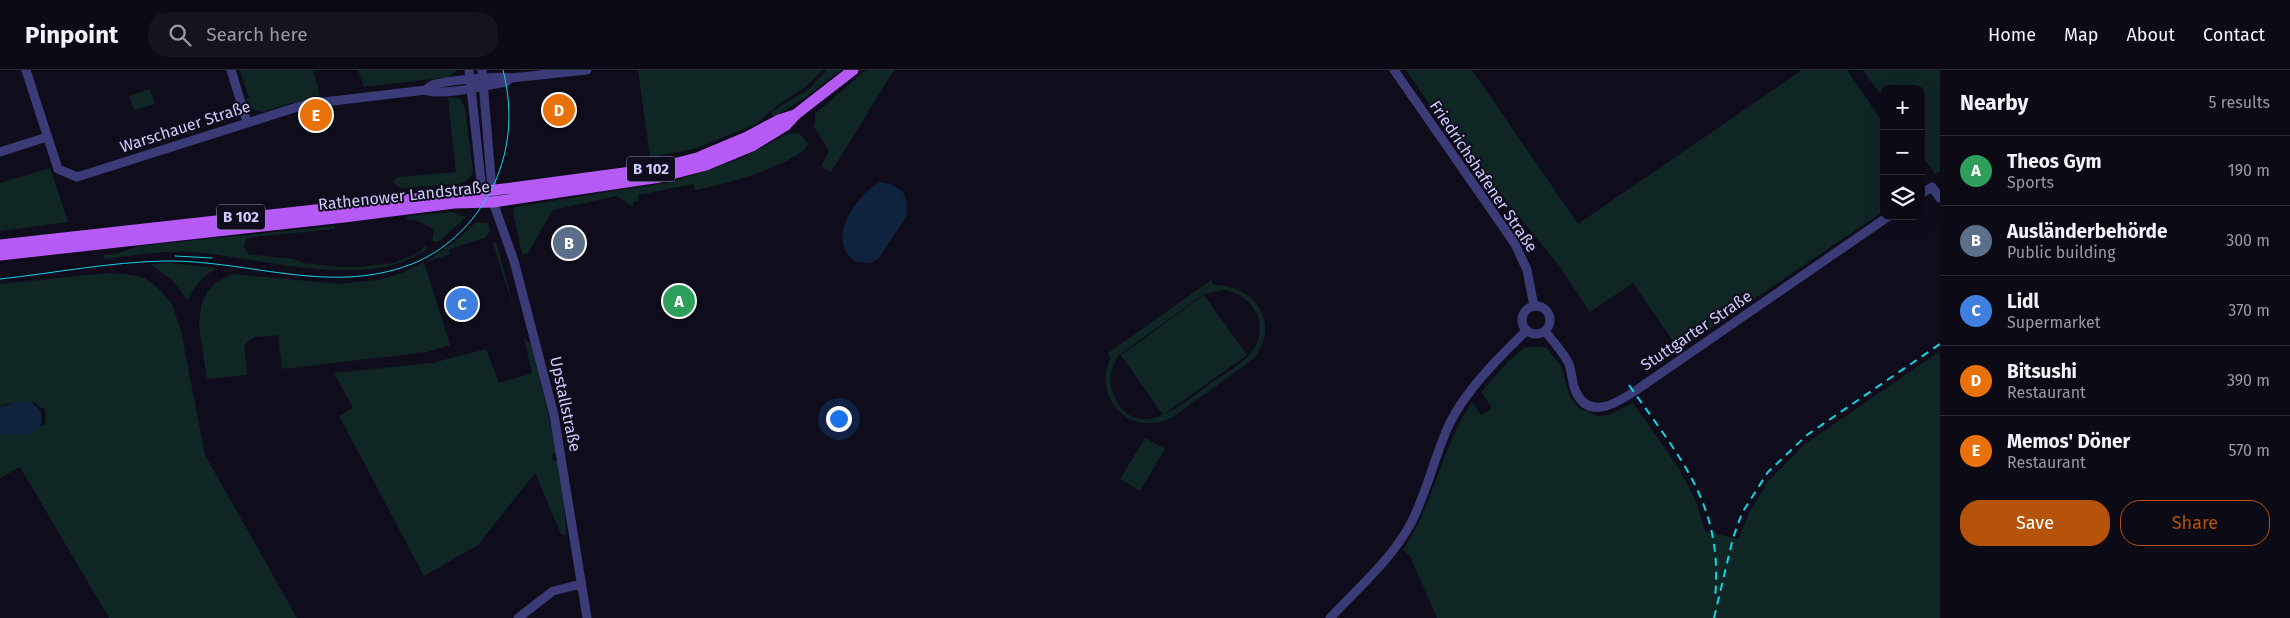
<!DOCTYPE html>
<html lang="en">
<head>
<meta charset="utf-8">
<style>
  :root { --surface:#0b0a15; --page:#14131e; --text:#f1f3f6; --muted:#9a9aa0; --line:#2b2b34; --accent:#b45309 }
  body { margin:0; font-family:"Fira Sans",sans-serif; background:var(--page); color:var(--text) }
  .controls { position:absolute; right:15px; top:15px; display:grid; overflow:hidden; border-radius:10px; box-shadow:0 5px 20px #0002 }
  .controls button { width:45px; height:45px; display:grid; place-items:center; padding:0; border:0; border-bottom:1px solid var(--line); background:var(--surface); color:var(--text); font:25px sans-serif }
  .you { position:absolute; left:838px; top:348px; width:18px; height:18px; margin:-12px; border:4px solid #fff; border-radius:50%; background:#1a73e8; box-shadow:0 0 0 8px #1a73e833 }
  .badge { display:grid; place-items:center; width:32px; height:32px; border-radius:50%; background:var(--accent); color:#fff; font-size:16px; font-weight:700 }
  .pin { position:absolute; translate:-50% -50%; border:2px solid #fff; box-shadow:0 1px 5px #0006 }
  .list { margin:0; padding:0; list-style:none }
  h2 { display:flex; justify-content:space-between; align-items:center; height:65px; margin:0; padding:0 20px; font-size:21px }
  h2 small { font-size:16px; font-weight:400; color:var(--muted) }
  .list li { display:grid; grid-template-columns:32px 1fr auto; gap:15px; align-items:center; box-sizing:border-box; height:70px; padding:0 20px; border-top:1px solid var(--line) }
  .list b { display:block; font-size:19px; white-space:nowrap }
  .list p { margin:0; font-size:16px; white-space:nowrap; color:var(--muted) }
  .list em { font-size:16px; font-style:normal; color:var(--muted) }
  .actions { display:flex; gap:10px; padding:15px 20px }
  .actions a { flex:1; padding:11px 0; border:1px solid var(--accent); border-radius:20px; text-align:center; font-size:18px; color:var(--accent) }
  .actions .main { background:var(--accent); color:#fff }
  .icon { flex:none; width:28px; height:28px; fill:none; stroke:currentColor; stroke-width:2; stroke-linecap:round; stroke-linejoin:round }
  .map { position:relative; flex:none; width:1940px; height:548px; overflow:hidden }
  header { display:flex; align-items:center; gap:30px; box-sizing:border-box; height:70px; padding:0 25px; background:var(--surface); border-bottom:1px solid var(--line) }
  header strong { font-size:24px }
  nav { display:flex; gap:28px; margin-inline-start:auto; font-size:18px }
  .search { width:350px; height:45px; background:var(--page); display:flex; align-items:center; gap:12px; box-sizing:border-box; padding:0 18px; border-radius:20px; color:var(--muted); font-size:19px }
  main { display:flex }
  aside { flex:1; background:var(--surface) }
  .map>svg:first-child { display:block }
  .green { fill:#102624; fill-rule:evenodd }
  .water { fill:#0f233e }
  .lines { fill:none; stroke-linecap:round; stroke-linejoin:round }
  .minor { stroke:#3b3b78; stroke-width:9 }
  .major { stroke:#b55af4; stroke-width:11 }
  .tram { stroke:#0fd6e4; stroke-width:1 }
  .rail { stroke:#0fd6e4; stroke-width:2; stroke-dasharray:8 6; stroke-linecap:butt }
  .labels { text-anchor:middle; stroke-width:4; stroke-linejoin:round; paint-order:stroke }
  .shield { fill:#0f0d1c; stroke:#9592b9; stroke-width:1 }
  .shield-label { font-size:15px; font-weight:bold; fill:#cfcbfc }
  .street-label { font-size:16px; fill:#cfcbfc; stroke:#0f0d1c }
</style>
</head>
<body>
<header>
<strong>Pinpoint</strong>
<div class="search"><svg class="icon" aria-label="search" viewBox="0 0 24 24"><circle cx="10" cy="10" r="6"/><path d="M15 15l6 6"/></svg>Search here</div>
<nav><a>Home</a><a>Map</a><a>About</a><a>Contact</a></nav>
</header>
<main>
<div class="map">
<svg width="1940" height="548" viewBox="0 0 1940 548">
  <rect width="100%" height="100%" fill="#0f0d1c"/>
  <path class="green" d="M240 0H313L320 25 262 42C252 40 248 38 245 29L249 28Z
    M358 0H457L449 7 364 17Z
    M638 0H823L807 16 779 34 756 54 694 79 650 87Z
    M827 0H841L806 27 774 47 771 42 809 19Z
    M866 0H894L831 102 821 96 829 81 813 55 815 53V44Z
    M1406 0H1472L1578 154 1802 0H1847L1884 54V141L1679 280 1633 213 1590 242 1560 197 1501 124 1468 90Z
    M1863 0H1940V101L1935 104 1921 84V19H1884V29Z
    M150 19 155 34 134 40 129 26Z
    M448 27 461 29 465 39 473 101C470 110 466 112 457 114L400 118 392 112 398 107 456 102Z
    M796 63 800 64 808 74C798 95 718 116 695 120L693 114 638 125 639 131H635L632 136 616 126 553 140 528 183 522 184 513 142 515 137 671 112 740 89 788 64Z
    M50 98 68 152 0 161V113Z
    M452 142 466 147 438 172 432 171 434 159 415 150H406L408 146Z
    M476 152 488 153 490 161 485 168 449 179 450 184 426 192 458 169Z
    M334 156 336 159 252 167 246 169 244 176 248 184 292 189 304 193 339 197H360L393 193 420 182 424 176 428 178C371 223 259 187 192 182 163 180 133 186 104 189V185L119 183 139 176Z
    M496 172 516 246 493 173Z
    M424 192 450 275 427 282 282 299 278 265 255 267 244 275 247 305 207 309 199 255 201 236 207 222 215 213 232 204 340 214 378 210 402 203Z
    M168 193 217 198C201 207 195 215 188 231L173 211 150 194Z
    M107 203 125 204 145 208 159 219 172 234 181 261 205 385 297 548H109L20 397 0 408V365L34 362 39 356 46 354 45 338H40L34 332 6 334 0 337V214Z
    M1211 210 1214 215C1257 215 1282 256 1252 290L1173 347C1131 369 1091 329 1111 287L1108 283ZM1225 220C1252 225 1269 252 1255 277 1246 293 1225 303 1211 313 1185 332 1138 375 1115 328 1107 313 1110 298 1119 285L1204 224Z
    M1204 225 1247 285 1163 345 1121 285Z
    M524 269 530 273 532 278 557 381 552 385 553 391 559 390 564 430 566 466 561 464 535 403 478 475 424 506 339 346 353 338 334 303 432 293 486 279 499 313 532 303Z
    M1525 277H1546L1561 296 1570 327 1580 339 1598 346 1609 345 1633 333 1680 400 1696 431 1705 461 1738 469 1749 443 1768 411 1805 374 1940 281V548H1437L1410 486 1403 480C1434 434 1441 378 1472 332L1481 345 1492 338 1481 322 1508 292Z
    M1145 368 1165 379 1140 421 1120 409Z"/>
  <path class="water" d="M879 112 890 114 903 122 907 134 906 147 879 188 871 193 856 192C824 170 855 128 879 112Z
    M24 331C44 333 47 356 33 362 23 367 10 364 0 365V337Z"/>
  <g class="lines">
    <path class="minor" d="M26 0 58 99 77 107 307 34 426 20C440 27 488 15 506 12L511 8
      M231 0 247 52
      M469 0 482 120 486 125
      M482 0 493 132 514 191 554 345 587 548
      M1394 0 1515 174 1527 200 1534 236
      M426 20C428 18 431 15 432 15 443 11 502 5 511 8L587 0
      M0 82 47 67
      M1921 124 1932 117 1940 128
      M1522 250a14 14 0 1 1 28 0a14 14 0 1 1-28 0Z
      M1545 261C1553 271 1562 281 1568 292 1573 302 1571 313 1576 322 1590 352 1620 331 1638 319L1889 146
      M518 548 553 521 581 514
      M1330 548C1358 518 1392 489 1411 453 1427 422 1434 388 1448 357 1464 322 1499 287 1527 260"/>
    <path class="major" d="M0 175 512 118 654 99 697 88 747 67 779 50 795 45
      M0 185 344 147 454 133 493 132 660 107 706 95 752 76 786 55 795 45 853 0"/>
    <path class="tram" d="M175 186 212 188
      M0 209C55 203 110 192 165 191 252 190 335 228 419 191 449 177 473 153 489 124 510 86 514 42 503 0"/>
    <path class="rail" d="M1629 315C1679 387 1724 434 1715 528
      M1714 548 1733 468 1742 443 1768 402 1807 365 1940 274"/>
  </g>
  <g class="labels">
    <g class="shield">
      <rect x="627" y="86.5" width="48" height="25" rx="4"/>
      <rect x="217" y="134.5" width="48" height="25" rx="4"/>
    </g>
    <g class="shield-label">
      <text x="651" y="104">B 102</text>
      <text x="241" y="152">B 102</text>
    </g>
    <g class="street-label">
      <text transform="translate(185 56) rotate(-18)" y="6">Warschauer Straße</text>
      <text transform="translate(1484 106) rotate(56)" y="6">Friedrichshafener Straße</text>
      <text transform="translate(404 125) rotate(-6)" y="6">Rathenower Landstraße</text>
      <text transform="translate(1696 260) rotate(-34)" y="6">Stuttgarter Straße</text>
      <text transform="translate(566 334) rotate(78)" y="6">Upstallstraße</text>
    </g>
  </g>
</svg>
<div class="controls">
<button>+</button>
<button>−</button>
<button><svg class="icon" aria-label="layers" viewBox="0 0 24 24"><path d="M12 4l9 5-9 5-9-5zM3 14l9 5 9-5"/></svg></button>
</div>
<div class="you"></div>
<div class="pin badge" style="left:679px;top:231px;background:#2e9e5b">A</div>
<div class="pin badge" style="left:569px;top:173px;background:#5c6f8a">B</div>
<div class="pin badge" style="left:462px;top:234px;background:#3f7fe0">C</div>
<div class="pin badge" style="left:559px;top:40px;background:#e8710a">D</div>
<div class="pin badge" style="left:316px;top:45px;background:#e8710a">E</div>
</div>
<aside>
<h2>Nearby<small>5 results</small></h2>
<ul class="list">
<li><span class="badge" style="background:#2e9e5b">A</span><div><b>Theos Gym</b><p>Sports</p></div><em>190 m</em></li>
<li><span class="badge" style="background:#5c6f8a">B</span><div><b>Ausländerbehörde</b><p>Public building</p></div><em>300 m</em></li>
<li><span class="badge" style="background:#3f7fe0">C</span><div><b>Lidl</b><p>Supermarket</p></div><em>370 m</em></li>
<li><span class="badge" style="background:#e8710a">D</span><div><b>Bitsushi</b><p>Restaurant</p></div><em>390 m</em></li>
<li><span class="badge" style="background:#e8710a">E</span><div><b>Memos' Döner</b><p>Restaurant</p></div><em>570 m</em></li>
</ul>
<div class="actions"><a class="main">Save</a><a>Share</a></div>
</aside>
</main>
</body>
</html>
